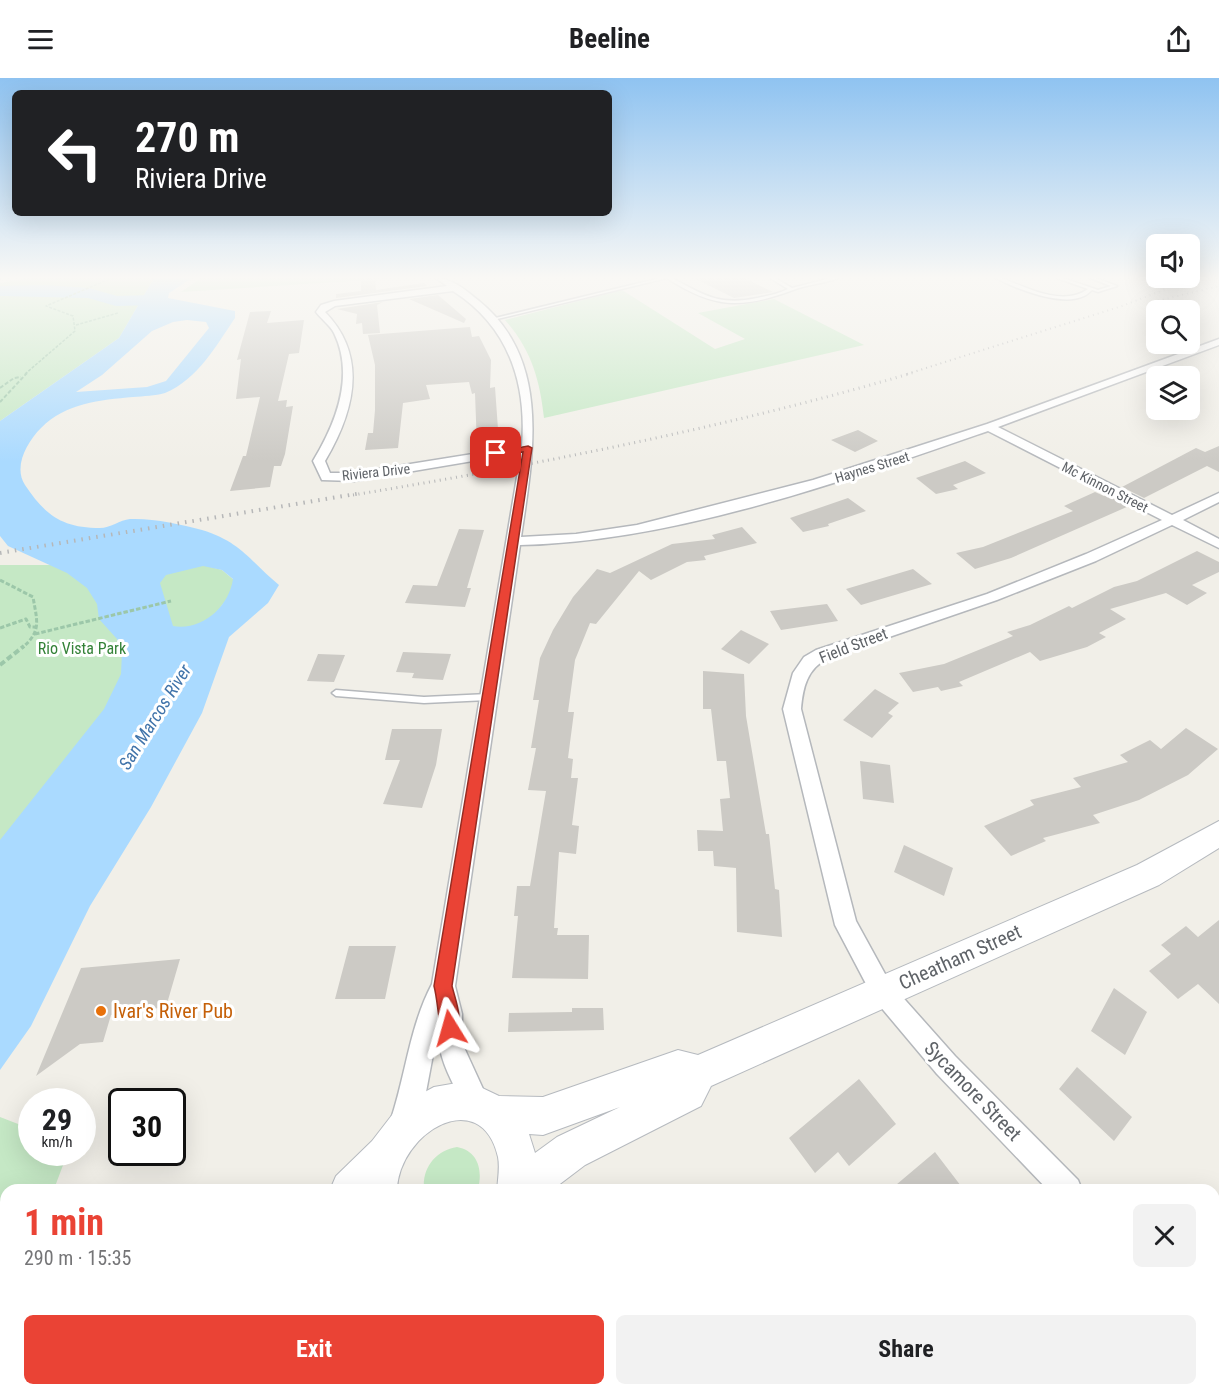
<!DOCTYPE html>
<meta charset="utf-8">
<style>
body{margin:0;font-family:"Roboto Condensed",sans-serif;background:#f2f2f2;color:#202124;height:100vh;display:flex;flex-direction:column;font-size:22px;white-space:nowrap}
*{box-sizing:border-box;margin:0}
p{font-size:20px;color:#757577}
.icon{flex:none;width:33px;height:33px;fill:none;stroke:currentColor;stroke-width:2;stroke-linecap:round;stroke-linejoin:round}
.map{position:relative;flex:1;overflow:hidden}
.sheet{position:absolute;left:0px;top:1106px;width:1220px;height:212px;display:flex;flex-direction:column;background:#fff;border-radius:18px 18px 0 0;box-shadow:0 6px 24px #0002}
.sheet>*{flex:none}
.hud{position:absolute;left:12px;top:12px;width:600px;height:126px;border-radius:9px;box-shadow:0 6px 24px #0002;background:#202124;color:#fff;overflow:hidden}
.controls{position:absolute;left:1146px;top:156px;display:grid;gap:12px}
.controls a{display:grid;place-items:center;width:54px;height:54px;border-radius:9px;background:#fff;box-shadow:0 6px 24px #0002;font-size:30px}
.speed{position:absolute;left:18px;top:1010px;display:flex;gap:12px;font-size:30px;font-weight:700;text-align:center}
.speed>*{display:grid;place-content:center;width:78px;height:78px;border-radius:50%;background:#fff;box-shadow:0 6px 24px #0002;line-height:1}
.speed small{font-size:15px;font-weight:400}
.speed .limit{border:3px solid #111;border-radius:9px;background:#fff;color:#111}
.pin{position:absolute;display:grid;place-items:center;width:51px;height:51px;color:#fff;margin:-26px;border-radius:12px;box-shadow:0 3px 9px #0006}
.me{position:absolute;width:66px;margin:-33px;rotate:352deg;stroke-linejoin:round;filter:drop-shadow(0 0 4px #0008)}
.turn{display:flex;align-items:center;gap:21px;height:126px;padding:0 24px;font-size:27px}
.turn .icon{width:78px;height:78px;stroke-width:2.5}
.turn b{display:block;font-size:42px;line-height:51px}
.round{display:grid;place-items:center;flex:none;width:63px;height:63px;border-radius:9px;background:#f2f2f2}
.summary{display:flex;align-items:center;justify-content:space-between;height:102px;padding:0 24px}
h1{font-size:36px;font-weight:700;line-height:45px;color:#ea4335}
.primary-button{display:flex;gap:12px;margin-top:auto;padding:12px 24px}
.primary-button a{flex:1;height:69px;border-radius:9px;background:#ea4335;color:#fff;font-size:24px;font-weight:700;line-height:69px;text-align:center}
.primary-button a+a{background:#f2f2f2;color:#202124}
header{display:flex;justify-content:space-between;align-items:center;height:78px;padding:0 24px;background:#fff;font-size:27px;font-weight:700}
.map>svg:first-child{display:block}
.green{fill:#c5e8c5}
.water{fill:#aadaff;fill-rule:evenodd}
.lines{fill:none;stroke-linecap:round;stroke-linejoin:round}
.river{fill:#aadaff;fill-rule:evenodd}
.building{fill:#cccac5}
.lane-casing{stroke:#b5b8bc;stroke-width:3}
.street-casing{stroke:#b5b8bc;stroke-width:3}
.secondary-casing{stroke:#b6babf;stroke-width:2}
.path-far3{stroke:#9cc7a9;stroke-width:1.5;stroke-dasharray:3 1.5;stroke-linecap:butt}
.path-far2{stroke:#9cc7a9;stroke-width:2;stroke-dasharray:4 2;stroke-linecap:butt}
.path-far1{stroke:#9cc7a9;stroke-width:3;stroke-dasharray:4.5 2;stroke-linecap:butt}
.path{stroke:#9cc7a9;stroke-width:4;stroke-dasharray:6 3;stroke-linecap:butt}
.lane{fill:#fff;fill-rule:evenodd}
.street{fill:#fff;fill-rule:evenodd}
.secondary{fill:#fff;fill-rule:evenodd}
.rail-far2{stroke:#b6b7b8;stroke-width:2;stroke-dasharray:1 4;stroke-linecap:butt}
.rail-far1{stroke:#b6b7b8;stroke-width:3;stroke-dasharray:1 4.5;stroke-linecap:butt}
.rail{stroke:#b6b7b8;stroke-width:4;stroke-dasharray:1.5 6;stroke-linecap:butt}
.route{fill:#ea4335;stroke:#982c22;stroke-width:1.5}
.food-dot{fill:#e8710a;stroke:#fff;stroke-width:2}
.labels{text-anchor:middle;stroke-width:6;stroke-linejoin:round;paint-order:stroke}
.far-street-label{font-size:14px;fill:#5f6368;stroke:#fff}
.street-label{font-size:16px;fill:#5f6368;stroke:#fff}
.park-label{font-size:16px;fill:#348238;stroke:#fff}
.water-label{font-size:18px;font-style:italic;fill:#4174aa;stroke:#fff}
.near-street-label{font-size:20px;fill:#5f6368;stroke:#fff}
.near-food-label{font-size:20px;fill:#c56008;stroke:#fff;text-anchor:start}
</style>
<header><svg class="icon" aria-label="menu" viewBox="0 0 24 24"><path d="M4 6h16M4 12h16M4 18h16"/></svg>Beeline<svg class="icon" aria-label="share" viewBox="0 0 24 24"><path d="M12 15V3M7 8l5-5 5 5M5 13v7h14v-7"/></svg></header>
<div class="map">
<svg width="1219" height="1316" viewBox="0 0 1219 1316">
<rect width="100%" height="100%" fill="#f1efe8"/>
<!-- green -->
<path class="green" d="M29 200H154L119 260 0 343V205Z
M201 200H400L181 214Z
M622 212 715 271 745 261 698 235 774 221 864 267 544 340C540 302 531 271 505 242Z
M0 487H203L222 492 234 502 231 516 219 531 0 801Z
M0 1039 31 1051 32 1074H68L54 1111 6 1112V1193L0 1195Z
M457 1069C478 1073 483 1092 478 1111H424C422 1090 436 1072 457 1069Z
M24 1311H457L459 1316H11Z"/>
<!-- water -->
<path class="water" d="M154 200H192L169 215 168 220 235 233V240C216 268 198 301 165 315 155 318 144 318 133 319 100 322 66 325 41 350 27 364 13 389 25 407 45 437 62 450 100 450 110 450 120 442 130 441 153 440 180 446 202 452 241 464 249 482 279 507L268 525 229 559 202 635 151 729 90 828 31 948 0 992V762L104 631 121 596 122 574 117 561 99 541 97 526 87 510 67 495 8 468 0 458V343L119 260ZM187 242 206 244 209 250 166 303 147 309 76 314 102 297 152 253 173 244ZM203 488 222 492 233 501C229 529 202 553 173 548L160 505 166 497Z"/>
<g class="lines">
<!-- river -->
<path class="river" d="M44 207 89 210 117 218 152 217 161 222 152 227 116 228 88 220 0 218V208Z"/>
</g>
<!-- building -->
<path class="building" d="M361 200H375L376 212 424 205 427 208 336 220V216L361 213Z
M694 200H744L773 214 734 220Z
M438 217 466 241 464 245 409 221Z
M383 224 377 227 380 255 363 256 362 245 356 246 357 236 337 231Z
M271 233 267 245 304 242 299 275 289 276 278 323 287 322 286 329 293 328 285 376 281 388H274L270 409 230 413 243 378H246L260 319 236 321 241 281 237 282 250 234Z
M470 249 472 259 479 258 491 282 490 310 495 309 498 351 491 352 496 366 477 369 475 315 472 316 469 304 426 307 430 321 403 325 398 370 365 372 368 355H373L375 332V287L368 257Z
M858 352 878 363 855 374 831 362Z
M1219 368V394L1207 388 1144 420 1122 409 1196 370 1205 374Z
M965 383 986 395 953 407 958 411 936 416 916 400Z
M1095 414 1104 418 1108 417 1129 428 1011 480 975 491 956 475 983 469 1073 433 1064 428Z
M848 420 866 433 828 446 829 448 803 454 790 440Z
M742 449 757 465 704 478 706 482 687 484 651 502 639 493 596 546 590 545 575 582 568 634H574L568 680 573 681 571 700H578L572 747 579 748 576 776 559 774 554 850H558L557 857H589L588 901 512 900 518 838H514L517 808H530L546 713 528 712 536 670H531L539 622H533L540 580 553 552 573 519 597 491 610 495 672 466 715 461 712 457Z
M459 451 484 452 467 510H471L465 529 405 525 413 507 437 508Z
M1197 473 1219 484V494L1192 507 1207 515 1187 527 1166 515 1110 531 1126 541 1099 555 1106 559 1087 569 1040 583 1030 574 959 604 963 608 941 613 938 609 913 614 899 595 944 586 1013 558 1007 554 1030 547 1069 528 1072 530 1114 509 1137 503Z
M913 491 932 506 861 527 846 511Z
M827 526 838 543 781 552 770 533Z
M741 552 769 566 749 586 721 571Z
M403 574 451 576 443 602 412 600 414 595 396 594Z
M318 576 345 577 334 604 307 603Z
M703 593 744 596 746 638 766 756H769L775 811 779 812 782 859 737 854 736 790 714 788 713 773H698L697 752 723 753 720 721 730 720 726 683H717L711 631H703Z
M875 611 899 625 888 635 893 638 872 660 843 642Z
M1186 650 1218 671 1188 697 1139 722 1093 737 1100 745 1043 760 1046 763 1011 778 984 748 1034 727 1030 722 1081 709 1073 700 1128 684 1120 677 1150 662 1161 671Z
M392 651H442L436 687 422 730 383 726 400 682H385Z
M860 683 890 687 894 725 863 721Z
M904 767 953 790 944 818 894 794Z
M1219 842V926L1198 906 1178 921 1149 893 1171 876 1161 867 1186 848 1198 859Z
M349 868H396L385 921H335Z
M180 881 166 929 111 937 103 964 80 966 36 998 81 890Z
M1114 910 1147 934 1125 977 1091 953Z
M572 930H603L604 952 508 954 509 935 572 934Z
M1077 989 1132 1039 1114 1063 1059 1011Z
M859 1001 896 1046 849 1088 838 1074 815 1095 789 1060Z
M935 1074 964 1112H890Z"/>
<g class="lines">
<defs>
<path id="lane" d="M660 200H667L493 242 491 241Z
M667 200H672C704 217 719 228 757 220 767 218 778 216 788 211L770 200H775L792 210 831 200H838C824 206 808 206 793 212 742 231 714 231 667 200Z
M996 200H1002C1027 210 1063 229 1088 211L1057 200H1063L1098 212 1111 208 1090 200H1096L1117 208 1098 214 1092 212C1089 214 1087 217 1084 218 1062 229 1016 211 996 200Z
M336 612 424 619 488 616 492 619 488 622 424 625 336 618 332 615Z"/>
<path id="street" d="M436 200C452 200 467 213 479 223 552 282 533 378 521 459L576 456 637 447 813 402 987 346 1219 261V267L998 349 1172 437 1219 415V424L1183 442 1219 461V470L1172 447 1096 483 997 522 828 580C807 591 803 609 801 631L856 843 890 905 955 978 1078 1102 1082 1112H1048L937 996 874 921 835 847 783 631 793 595 804 579 816 572 987 516 1086 476 1162 442 988 353C844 403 672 464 520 467L455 908 462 936V965L489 1024 485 1033 476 1037 467 1033C454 1007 437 981 438 950L426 1014 412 1053 403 1057 394 1053 390 1044C406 997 409 950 432 906L521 375 354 403 322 402 313 383C336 345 355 298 334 255 330 247 321 241 316 234L321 227 334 223 447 208ZM453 213C508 248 527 304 522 368L354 395H330L325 383C354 334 369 279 325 234L335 228Z
M1214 1246 1219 1248V1284L1214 1281Z
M492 1311H530L532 1316H494Z"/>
<path id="secondary" d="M1219 743V770L1159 807 711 1008 701 1028 585 1087 552 1112H497C498 1101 500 1089 498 1079 481 1006 399 1054 397 1112H330L336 1098 372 1063 399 1028 434 1009 457 1005 478 1008 499 1018 543 1019 678 972 698 977 1137 787ZM620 1029 557 1059 535 1075 529 1056 543 1057Z
M6 1240V1284L0 1286V1242Z"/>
</defs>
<!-- lane casing -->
<use href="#lane" class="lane-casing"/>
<!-- street casing -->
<use href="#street" class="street-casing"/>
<!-- secondary casing -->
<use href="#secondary" class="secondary-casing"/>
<!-- path-far3 -->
<path class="path-far3" d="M76 247 118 235
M25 296 75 253 73 238 46 228 112 200"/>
<!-- path-far2 -->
<path class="path-far2" d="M0 310 14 300 21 299
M0 324 27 295"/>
<!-- path-far1 -->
<path class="path-far1" d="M0 502 33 519C37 543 42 553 22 570
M0 550 26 541 30 549H38
M35 556 171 523"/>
<!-- path -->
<path class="path" d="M0 587 24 568"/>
<!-- lane -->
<use href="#lane" class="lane"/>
<!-- street -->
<use href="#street" class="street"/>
<!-- secondary -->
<use href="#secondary" class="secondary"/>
<!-- rail-far2 -->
<path class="rail-far2" d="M0 201 7 200
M1153 224 1219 208
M907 296 1122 228 1161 213 1185 200"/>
<!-- rail-far1 -->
<path class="rail-far1" d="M353 417C541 386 729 349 912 295"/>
<!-- rail -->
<path class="rail" d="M0 475 362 415"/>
</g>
<!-- sky -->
<linearGradient id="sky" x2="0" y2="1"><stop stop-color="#8fc3f1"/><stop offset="0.52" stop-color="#f9f8f5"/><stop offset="1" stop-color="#f9f8f5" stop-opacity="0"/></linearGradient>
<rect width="1219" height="384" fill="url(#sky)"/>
<!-- route -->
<path class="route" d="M528 368 532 370 452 908C456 924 463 941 457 957L450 960 443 957C438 944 438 923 434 908L523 374 496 378 491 375Z"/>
<!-- markers -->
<circle class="food-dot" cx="101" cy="933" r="6"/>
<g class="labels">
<!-- far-street labels -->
<g class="far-street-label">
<text transform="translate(872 389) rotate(-17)" y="5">Haynes Street</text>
<text transform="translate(376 394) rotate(-6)" y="5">Riviera Drive</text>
<text transform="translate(1105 409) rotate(27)" y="5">Mc Kinnon Street</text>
</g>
<!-- street labels -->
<g class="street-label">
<text transform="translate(853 567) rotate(-21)" y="6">Field Street</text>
</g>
<!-- park labels -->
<g class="park-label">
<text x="82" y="576">Rio Vista Park</text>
</g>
<!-- water labels -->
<g class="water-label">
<text transform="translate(155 639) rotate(-58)" y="6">San Marcos River</text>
</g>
<!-- near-street labels -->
<g class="near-street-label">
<text transform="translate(960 879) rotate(-24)" y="7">Cheatham Street</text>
<text transform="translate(973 1013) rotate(46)" y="7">Sycamore Street</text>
</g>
<!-- near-food labels -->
<g class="near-food-label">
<text x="113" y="940">Ivar's River Pub</text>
</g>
</g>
</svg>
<div class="controls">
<a><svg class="icon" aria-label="sound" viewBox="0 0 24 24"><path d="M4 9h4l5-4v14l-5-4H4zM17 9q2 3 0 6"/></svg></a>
<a><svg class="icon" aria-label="search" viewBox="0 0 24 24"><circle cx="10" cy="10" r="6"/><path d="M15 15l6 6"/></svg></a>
<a><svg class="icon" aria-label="layers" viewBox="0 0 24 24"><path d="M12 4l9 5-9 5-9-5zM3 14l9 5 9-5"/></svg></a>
</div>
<div class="speed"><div>29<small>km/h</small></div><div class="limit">30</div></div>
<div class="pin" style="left:496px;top:375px;background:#d93025"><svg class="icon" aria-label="arrive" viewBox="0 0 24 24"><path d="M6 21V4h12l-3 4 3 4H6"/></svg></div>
<svg class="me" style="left:450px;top:950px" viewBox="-20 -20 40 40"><path d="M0-17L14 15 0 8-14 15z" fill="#ea4335" stroke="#fff" stroke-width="4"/></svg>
<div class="hud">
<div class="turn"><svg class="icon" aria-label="left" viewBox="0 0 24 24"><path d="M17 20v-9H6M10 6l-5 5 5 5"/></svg><div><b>270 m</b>Riviera Drive</div></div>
</div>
<section class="sheet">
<div class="summary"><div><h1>1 min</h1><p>290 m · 15:35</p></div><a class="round"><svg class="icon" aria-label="close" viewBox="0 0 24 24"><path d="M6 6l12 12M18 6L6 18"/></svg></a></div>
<div class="primary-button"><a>Exit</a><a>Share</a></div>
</section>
</div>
